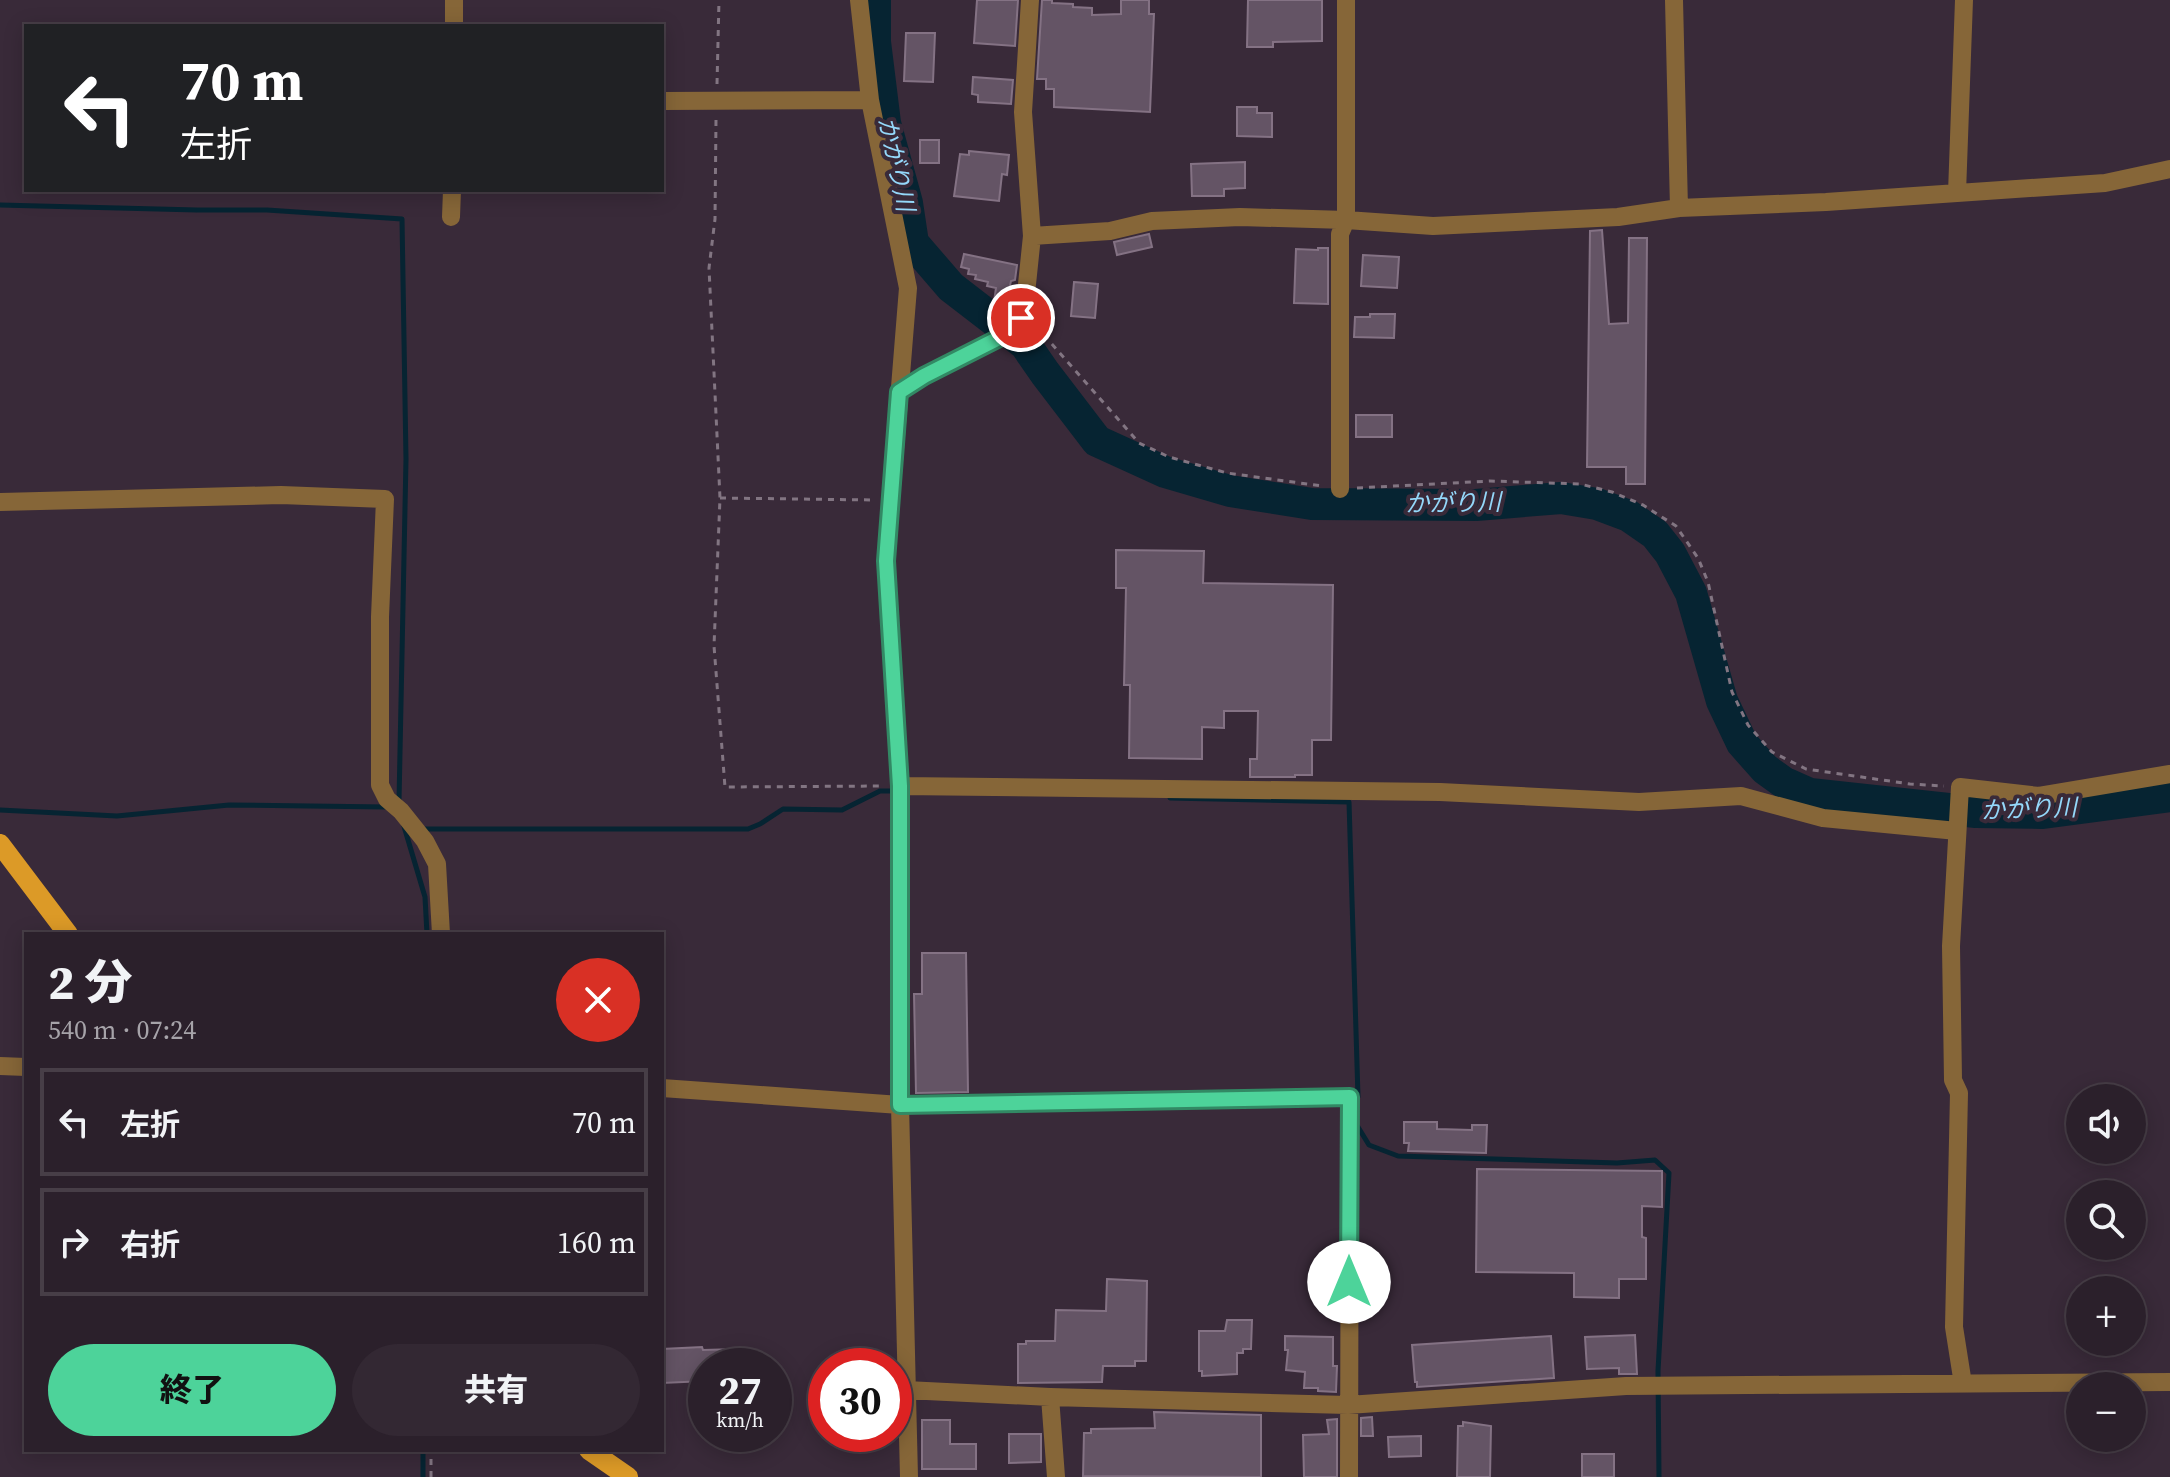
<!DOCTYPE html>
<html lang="ja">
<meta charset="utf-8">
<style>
body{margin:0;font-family:"Source Serif 4","Noto Sans JP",serif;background:#332833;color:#f1f3f6;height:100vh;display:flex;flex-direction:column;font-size:30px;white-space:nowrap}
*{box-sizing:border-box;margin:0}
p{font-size:26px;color:#a6a3a9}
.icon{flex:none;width:44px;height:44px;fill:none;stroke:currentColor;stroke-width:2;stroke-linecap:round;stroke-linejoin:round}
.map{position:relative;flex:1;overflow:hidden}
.sheet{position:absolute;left:24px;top:932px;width:640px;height:520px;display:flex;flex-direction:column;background:#2b202b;border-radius:0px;box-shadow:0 4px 20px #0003,0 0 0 2px #473e47}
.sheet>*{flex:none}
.top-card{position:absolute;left:24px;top:24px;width:640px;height:168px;border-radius:0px;box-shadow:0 4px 20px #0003,0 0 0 2px #473e47;background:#202124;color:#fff;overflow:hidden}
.controls{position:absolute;left:2066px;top:1084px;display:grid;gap:16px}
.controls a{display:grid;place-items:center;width:80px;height:80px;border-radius:50%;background:#2b202b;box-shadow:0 4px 20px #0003,0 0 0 2px #473e47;font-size:40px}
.speed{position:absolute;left:688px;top:1348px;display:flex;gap:16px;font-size:40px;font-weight:700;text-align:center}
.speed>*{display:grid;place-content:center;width:104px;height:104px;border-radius:50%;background:#2b202b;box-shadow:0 4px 20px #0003,0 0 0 2px #473e47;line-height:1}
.speed small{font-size:20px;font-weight:400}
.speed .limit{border:12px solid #d22;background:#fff;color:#111}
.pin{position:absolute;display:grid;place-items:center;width:68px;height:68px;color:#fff;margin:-34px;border:4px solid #fff;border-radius:50%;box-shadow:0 2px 8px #0007}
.me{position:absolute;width:88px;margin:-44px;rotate:0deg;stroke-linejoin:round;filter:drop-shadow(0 0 6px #0008)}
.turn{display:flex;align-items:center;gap:28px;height:168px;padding:0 24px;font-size:36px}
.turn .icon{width:104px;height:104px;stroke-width:2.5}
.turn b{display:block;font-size:56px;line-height:68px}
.round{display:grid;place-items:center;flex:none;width:84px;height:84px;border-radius:42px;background:#332833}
.headline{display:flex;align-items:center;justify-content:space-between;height:136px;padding:0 24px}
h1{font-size:48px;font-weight:800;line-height:60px}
.action{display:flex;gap:16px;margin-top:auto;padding:16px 24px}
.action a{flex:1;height:92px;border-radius:48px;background:#4dd39a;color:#111;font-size:32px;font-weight:800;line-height:92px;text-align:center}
.action a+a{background:#332833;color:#f1f3f6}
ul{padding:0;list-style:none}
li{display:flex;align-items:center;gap:24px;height:108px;margin:0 16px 12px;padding:0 8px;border:4px solid #473e47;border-radius:0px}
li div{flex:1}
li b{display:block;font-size:30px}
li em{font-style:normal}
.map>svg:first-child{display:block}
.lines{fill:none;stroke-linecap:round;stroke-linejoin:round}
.stream{stroke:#062432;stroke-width:5}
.river{stroke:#062432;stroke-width:32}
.building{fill:#645465;stroke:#847284;stroke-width:2}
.path{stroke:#827582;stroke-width:3;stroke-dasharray:6 6;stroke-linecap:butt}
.minor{stroke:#866638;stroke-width:18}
.major{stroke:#dc9a27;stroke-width:20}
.route-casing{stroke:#328964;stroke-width:20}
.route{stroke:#4dd39a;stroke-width:14}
.labels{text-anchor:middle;stroke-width:8;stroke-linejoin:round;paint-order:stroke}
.water-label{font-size:24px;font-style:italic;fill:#94d8fa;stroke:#392a39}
</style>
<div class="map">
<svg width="2170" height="1477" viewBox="0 0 2170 1477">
<rect width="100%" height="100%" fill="#392a39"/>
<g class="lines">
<!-- stream -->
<path class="stream" d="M0 205 197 210H267L402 219 406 459 399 801
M1170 798 1349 802 1358 1097
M0 810 117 816 229 805 386 807
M403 823 425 897 427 934
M421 829H748L760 824 783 809 842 810 880 791H896
M1358 1127 1369 1145 1398 1156 1617 1163 1655 1160 1669 1173 1658 1371 1659 1477
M423 1477V1450"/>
<!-- river -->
<path class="river" d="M875 0V42L885 123 907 203 913 243 951 287 1025 344 1045 373 1097 441 1165 472 1230 491 1312 504 1476 505 1561 498 1597 504 1629 516 1655 534 1670 553 1691 593 1722 701 1742 743 1765 769 1783 782 1810 794 1976 812 2043 813 2170 796"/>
</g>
<!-- building -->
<path class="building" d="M977 0H1018L1015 46 974 43Z
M1042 0H1052V3L1073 4V7L1092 8V15L1121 14V0H1149V14H1154L1150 112 1054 107V89H1046V79H1037Z
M1248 0H1322V41L1273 42V47H1247Z
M906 33H935L933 82 904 81Z
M973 77 1013 80 1011 104 978 102V95L972 94Z
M1237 107H1257V113H1272V137L1237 136Z
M920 140H939V163H920Z
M969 151 1009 155 1007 175 1002 174 999 201 954 196 960 154 969 155Z
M1245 162V188L1224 189V196H1192L1191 164Z
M1602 230 1609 324 1628 323 1629 238H1647L1645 484H1626V467H1587L1590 231Z
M1149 234 1152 247 1117 255 1114 242Z
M1318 248H1328V304L1294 303 1296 249 1318 250Z
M964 254 1017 265 1015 280 1011 281 1003 317 992 315 996 288 987 286 988 282 975 279 976 275 968 274 969 269 961 267Z
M1363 255 1399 257 1397 288 1361 286Z
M1074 282 1098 284 1095 318 1071 316Z
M1370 314H1395L1394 338 1354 337 1355 317H1370Z
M1356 415H1392V437H1356Z
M1116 550 1204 551 1203 583 1333 585 1331 740H1312V775H1295V777H1250V759H1257L1258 711H1224V728L1202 727V759L1129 758 1130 685H1124L1126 588H1116Z
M922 953H966L968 1092 916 1093 914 994H922Z
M1404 1122H1437V1129L1472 1130V1125H1487L1486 1153 1408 1151 1409 1143H1404Z
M1477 1169 1662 1171V1207L1642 1206V1237L1646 1238V1279H1619V1298L1574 1297V1273L1476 1272Z
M1107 1279 1147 1281 1146 1361H1135V1366H1103L1102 1382 1018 1383V1344H1026V1341H1055L1056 1310 1106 1311Z
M1227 1320H1252L1251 1349H1243V1353H1237V1374L1202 1376V1371H1199V1331H1225Z
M1635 1335 1637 1374H1619V1368L1587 1369 1585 1337Z
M1285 1336 1333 1337V1366H1337L1336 1392 1318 1391V1388H1304L1305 1372 1286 1370 1288 1350H1285Z
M1551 1336 1554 1378 1417 1387V1382H1415L1412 1345Z
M702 1347 703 1350 737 1349 738 1366H706V1381L662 1383V1349Z
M1154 1412 1261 1415V1477L1083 1476 1084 1433H1091V1429L1155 1428Z
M1372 1417 1373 1436H1361V1418Z
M1337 1419V1477H1304L1303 1435 1329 1434 1327 1420Z
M922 1420H950V1444H976V1469H922Z
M1463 1422 1491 1426 1490 1477H1457L1458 1426H1463Z
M1009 1434H1041V1462L1009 1463Z
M1421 1436V1456L1389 1457 1388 1437Z
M1582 1454H1614V1477H1582Z"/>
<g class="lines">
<!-- path -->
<path class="path" d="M717 84 719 0
M716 120 715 219 709 268 720 498 714 646 725 787 882 786
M1036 326 1139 443 1169 457 1227 473 1322 486
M1357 488 1490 481 1580 484 1612 492 1643 505 1676 526 1698 558 1708 582 1732 692 1748 725 1772 752 1806 769 1910 784 1944 786
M720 498 875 500
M431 1477V1450"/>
<!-- minor -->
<path class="minor" d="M859 0 870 100 908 288 886 561 900 786V1105L909 1477
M1674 0 1679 208
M454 26V0
M662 101 870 100
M1957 193 1964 0
M451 217 452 190
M1032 236 1110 231 1152 221 1240 217 1346 220 1433 226 1618 217 1679 208 1826 202 2105 183 2170 169
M899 392 924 376 999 338 1024 313 1032 236 1023 112 1030 0
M1340 489V234L1346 220V0
M0 502 281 495 385 499 380 617V785L387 799 401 811 425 841 437 864 441 934
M900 786 1440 792 1639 802 1741 796 1823 818 1957 831
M0 1066 26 1067
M662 1088 900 1105 1350 1097 1349 1477
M1963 1384 1954 1327 1959 1093 1953 1080 1951 946 1960 787 2039 796 2170 774
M906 1390 1050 1397 1348 1405 1626 1386 2170 1382
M1050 1397 1056 1477"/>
<!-- major -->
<path class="major" d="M0 844 68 934
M589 1450 628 1477"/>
</g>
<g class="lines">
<defs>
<path id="route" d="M1021 318 999 338 924 376 899 392 886 561 900 786V1105L1350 1097 1349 1282"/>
</defs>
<!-- route casing -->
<use href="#route" class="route-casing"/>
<!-- route -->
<use href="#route" class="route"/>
</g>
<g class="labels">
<!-- water labels -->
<g class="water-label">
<text transform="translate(896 164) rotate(78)" y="8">かがり川</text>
<text transform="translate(1453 503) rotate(-1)" y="8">かがり川</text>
<text transform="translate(2029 809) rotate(-2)" y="8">かがり川</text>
</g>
</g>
</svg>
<div class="controls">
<a><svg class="icon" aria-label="sound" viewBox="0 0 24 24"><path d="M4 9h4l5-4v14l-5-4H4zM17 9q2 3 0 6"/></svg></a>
<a><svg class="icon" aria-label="search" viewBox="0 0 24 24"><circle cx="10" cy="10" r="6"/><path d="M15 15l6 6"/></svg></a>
<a>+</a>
<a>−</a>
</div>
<div class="speed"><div>27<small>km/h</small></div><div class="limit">30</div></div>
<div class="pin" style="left:1021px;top:318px;background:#d93025"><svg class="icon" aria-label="arrive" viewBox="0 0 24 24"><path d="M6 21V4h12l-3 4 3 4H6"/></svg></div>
<svg class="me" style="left:1349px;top:1282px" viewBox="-20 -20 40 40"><circle r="19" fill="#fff"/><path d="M0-13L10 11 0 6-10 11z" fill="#4dd39a"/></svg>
<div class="top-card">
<div class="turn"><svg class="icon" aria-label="left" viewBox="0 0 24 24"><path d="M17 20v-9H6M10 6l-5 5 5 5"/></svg><div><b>70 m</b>左折</div></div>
</div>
<section class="sheet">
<div class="headline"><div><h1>2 分</h1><p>540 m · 07:24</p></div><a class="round" style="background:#d93025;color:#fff"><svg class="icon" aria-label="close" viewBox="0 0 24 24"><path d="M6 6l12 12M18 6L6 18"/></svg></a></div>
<ul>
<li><svg class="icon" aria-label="left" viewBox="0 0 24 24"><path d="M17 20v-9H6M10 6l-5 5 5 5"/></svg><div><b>左折</b></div><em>70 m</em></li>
<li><svg class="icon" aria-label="right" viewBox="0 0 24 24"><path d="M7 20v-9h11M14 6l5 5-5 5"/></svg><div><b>右折</b></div><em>160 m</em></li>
</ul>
<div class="action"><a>終了</a><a>共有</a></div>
</section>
</div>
